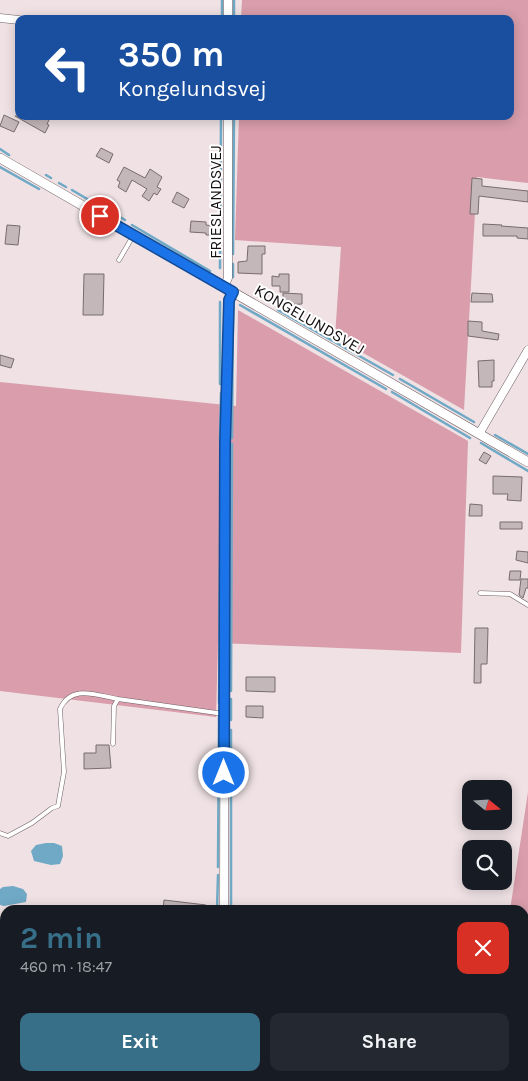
<!DOCTYPE html>
<meta charset="utf-8">
<style>
body{margin:0;font-family:Karla,sans-serif;background:#242831;color:#f1f3f6;height:100vh;display:flex;flex-direction:column;font-size:19px;white-space:nowrap}
*{box-sizing:border-box;margin:0}
p{font-size:16px;color:#9ea1a6}
.icon{flex:none;width:28px;height:28px;fill:none;stroke:currentColor;stroke-width:2;stroke-linecap:round;stroke-linejoin:round}
.map{position:relative;flex:1;overflow:hidden}
.details{position:absolute;left:0px;top:905px;width:529px;height:176px;display:flex;flex-direction:column;background:#171b24;border-radius:15px 15px 0 0;box-shadow:0 2px 12px #0003}
.details>*{flex:none}
.top-card{position:absolute;left:15px;top:15px;width:499px;height:105px;border-radius:10px;box-shadow:0 2px 12px #0003;background:#1a4fa0;color:#fff;overflow:hidden}
.needle{width:32px;rotate:108deg}
.tools{position:absolute;left:462px;top:780px;display:grid;gap:10px}
.tools a{display:grid;place-items:center;width:50px;height:50px;border-radius:10px;background:#171b24;box-shadow:0 2px 12px #0003;font-size:25px}
.pin{position:absolute;display:grid;place-items:center;width:42px;height:42px;color:#fff;margin:-21px;border:2px solid #fff;border-radius:50%;box-shadow:0 1px 5px #0007}
.me{position:absolute;width:55px;margin:-28px;rotate:0deg;stroke-linejoin:round;filter:drop-shadow(0 0 4px #0008)}
.turn{display:flex;align-items:center;gap:18px;height:105px;padding:0 20px;font-size:22px}
.turn .icon{width:65px;height:65px;stroke-width:2.5}
.turn b{display:block;font-size:35px;line-height:42px}
.round{display:grid;place-items:center;flex:none;width:52px;height:52px;border-radius:10px;background:#242831}
.summary{display:flex;align-items:center;justify-content:space-between;height:85px;padding:0 20px}
h1{font-size:30px;font-weight:700;line-height:38px;color:#376f89}
.button{display:flex;gap:10px;margin-top:auto;padding:10px 20px}
.button a{flex:1;height:58px;border-radius:10px;background:#376f89;color:#fff;font-size:20px;font-weight:700;line-height:58px;text-align:center}
.button a+a{background:#242831;color:#f1f3f6}
.map>svg:first-child{display:block}
.forest{fill:#d99dab}
.water{fill:#6fa9c6}
.lines{fill:none;stroke-linecap:round;stroke-linejoin:round}
.stream{stroke:#6fa9c6;stroke-width:2.5}
.building{fill:#c4b7b9;stroke:#786c6f}
.service-casing{stroke:#6e6265;stroke-width:5}
.minor-casing{stroke:#6e6265;stroke-width:9}
.tertiary-casing{stroke:#6e6265;stroke-width:10}
.service{stroke:#fff;stroke-width:4}
.minor{stroke:#fff;stroke-width:8}
.tertiary{stroke:#fff;stroke-width:9}
.route-casing{stroke:#114b97;stroke-width:12}
.route{stroke:#1a73e8;stroke-width:9}
.labels{text-anchor:middle;stroke-width:4;stroke-linejoin:round;paint-order:stroke}
.street-label{font-size:16px;fill:#140f10;stroke:#fff}
</style>
<div class="map">
<svg width="528" height="1081" viewBox="0 0 528 1081">
<rect width="100%" height="100%" fill="#efe1e4"/>
<!-- forest -->
<path class="forest" d="M242 0H528V183L477 177 464 410 335 337 341 247 235 240 239 116H510V19H241Z
M238 310 468 441 461 653 218 643 216 717 0 691V382L236 406Z
M528 792V1078L511 1076H524V910H510Z"/>
<!-- water -->
<path class="water" d="M46 843H54L62 846 63 856 60 864 51 865 34 861 31 851 36 845Z
M13 886 23 889 27 894 26 902 4 906 0 905V889L3 887Z"/>
<g class="lines">
<!-- stream -->
<path class="stream" d="M222 19V0
M234 19V0
M0 149 9 155
M0 167 39 189
M46 175 51 178
M59 183 66 187
M72 190 111 213
M120 217 125 220
M132 225 210 271
M233 254 234 116
M233 264V277
M220 268 221 120
M220 302V384
M240 305 386 389
M278 310 393 375
M400 379 474 422
M392 392 470 438
M495 435 528 454
M232 438 233 306
M220 441 221 393
M481 443 528 471
M220 555 221 448
M231 691 232 444
M219 703 220 565
M231 720V699
M218 867 219 715
M217 910 218 875
M231 910V730
M216 1081V1076
M230 1081V1076"/>
</g>
<!-- building -->
<path class="building" d="M4 115 19 122 14 132 0 126Z
M15 116H51L47 124 49 125 45 133Z
M101 148 113 154 109 163 96 156Z
M124 167 145 178 150 169 162 177 157 187 161 189 157 195 154 193 149 201 142 196 147 189 132 180 126 192 118 187 120 182 117 180Z
M472 178 482 179V186L528 191V202L479 196 478 214H470Z
M177 192 189 199 184 208 172 202Z
M191 221 206 222V225L215 226 214 235H206V233L190 232Z
M483 224 502 225 501 226 528 228V239L517 238V236H483Z
M7 225 20 226 18 245 5 244Z
M248 246H265V254H262V274L238 273V262L247 261Z
M84 274H104L103 315H83Z
M279 274H289V292H280V286H272V276L279 277Z
M283 293 302 294V304L283 305Z
M472 293 492 294 493 302H471Z
M468 321 482 322V331L499 334 498 340 468 336Z
M0 355 14 359 11 368 0 365Z
M494 360V381H492V387H479L478 361Z
M484 452 491 456 486 464 479 460Z
M493 476 522 477 521 501 507 500 508 494H493Z
M470 504 482 505V516H469Z
M500 522H522V529H500Z
M517 551 528 552V563L516 560Z
M510 571H521L520 580H509Z
M521 579H528V588H526L523 598 519 595Z
M475 628H488L487 664H481V683H474Z
M246 677H275V692L246 691Z
M246 706H263V718L246 717Z
M96 745H109L111 768 84 769V753H96Z
M164 900 206 905V910H163Z"/>
<g class="lines">
<defs>
<path id="service" d="M119 260 133 236
M480 593 510 594 528 605
M118 699 224 714
M0 833 8 836 32 823 52 808 58 806 64 772 60 709C71 684 95 695 118 699L114 706 113 744"/>
<path id="minor" d="M0 18 19 20
M228 19V0
M224 287 228 278V116
M479 434 528 350
M224 910 225 445 229 300 233 292
M224 1076V1081"/>
<path id="tertiary" d="M0 158 528 462"/>
</defs>
<!-- service casing -->
<use href="#service" class="service-casing"/>
<!-- minor casing -->
<use href="#minor" class="minor-casing"/>
<!-- tertiary casing -->
<use href="#tertiary" class="tertiary-casing"/>
<!-- service -->
<use href="#service" class="service"/>
<!-- minor -->
<use href="#minor" class="minor"/>
<!-- tertiary -->
<use href="#tertiary" class="tertiary"/>
</g>
<g class="lines">
<defs>
<path id="route" d="M100 216 233 292 229 300 225 445 224 773"/>
</defs>
<!-- route casing -->
<use href="#route" class="route-casing"/>
<!-- route -->
<use href="#route" class="route"/>
</g>
<g class="labels">
<!-- street labels -->
<g class="street-label">
<text transform="translate(215 202) rotate(-90)" y="6">FRIESLANDSVEJ</text>
<text transform="translate(310 319) rotate(30)" y="6">KONGELUNDSVEJ</text>
</g>
</g>
</svg>
<div class="tools">
<a><svg class="needle" viewBox="-14 -14 28 28"><path d="M0-13l5 13h-10z" fill="#e53935"/><path d="M0 13l5-13h-10z" fill="#9ea1a6"/></svg></a>
<a><svg class="icon" aria-label="search" viewBox="0 0 24 24"><circle cx="10" cy="10" r="6"/><path d="M15 15l6 6"/></svg></a>
</div>
<div class="pin" style="left:100px;top:216px;background:#d93025"><svg class="icon" aria-label="arrive" viewBox="0 0 24 24"><path d="M6 21V4h12l-3 4 3 4H6"/></svg></div>
<svg class="me" style="left:224px;top:773px" viewBox="-20 -20 40 40"><circle r="17" fill="#1a73e8" stroke="#fff" stroke-width="3"/><path d="M0-11L8 9 0 5-8 9z" fill="#fff"/></svg>
<div class="top-card">
<div class="turn"><svg class="icon" aria-label="left" viewBox="0 0 24 24"><path d="M17 20v-9H6M10 6l-5 5 5 5"/></svg><div><b>350 m</b>Kongelundsvej</div></div>
</div>
<section class="details">
<div class="summary"><div><h1>2 min</h1><p>460 m · 18:47</p></div><a class="round" style="background:#d93025;color:#fff"><svg class="icon" aria-label="close" viewBox="0 0 24 24"><path d="M6 6l12 12M18 6L6 18"/></svg></a></div>
<div class="button"><a>Exit</a><a>Share</a></div>
</section>
</div>
